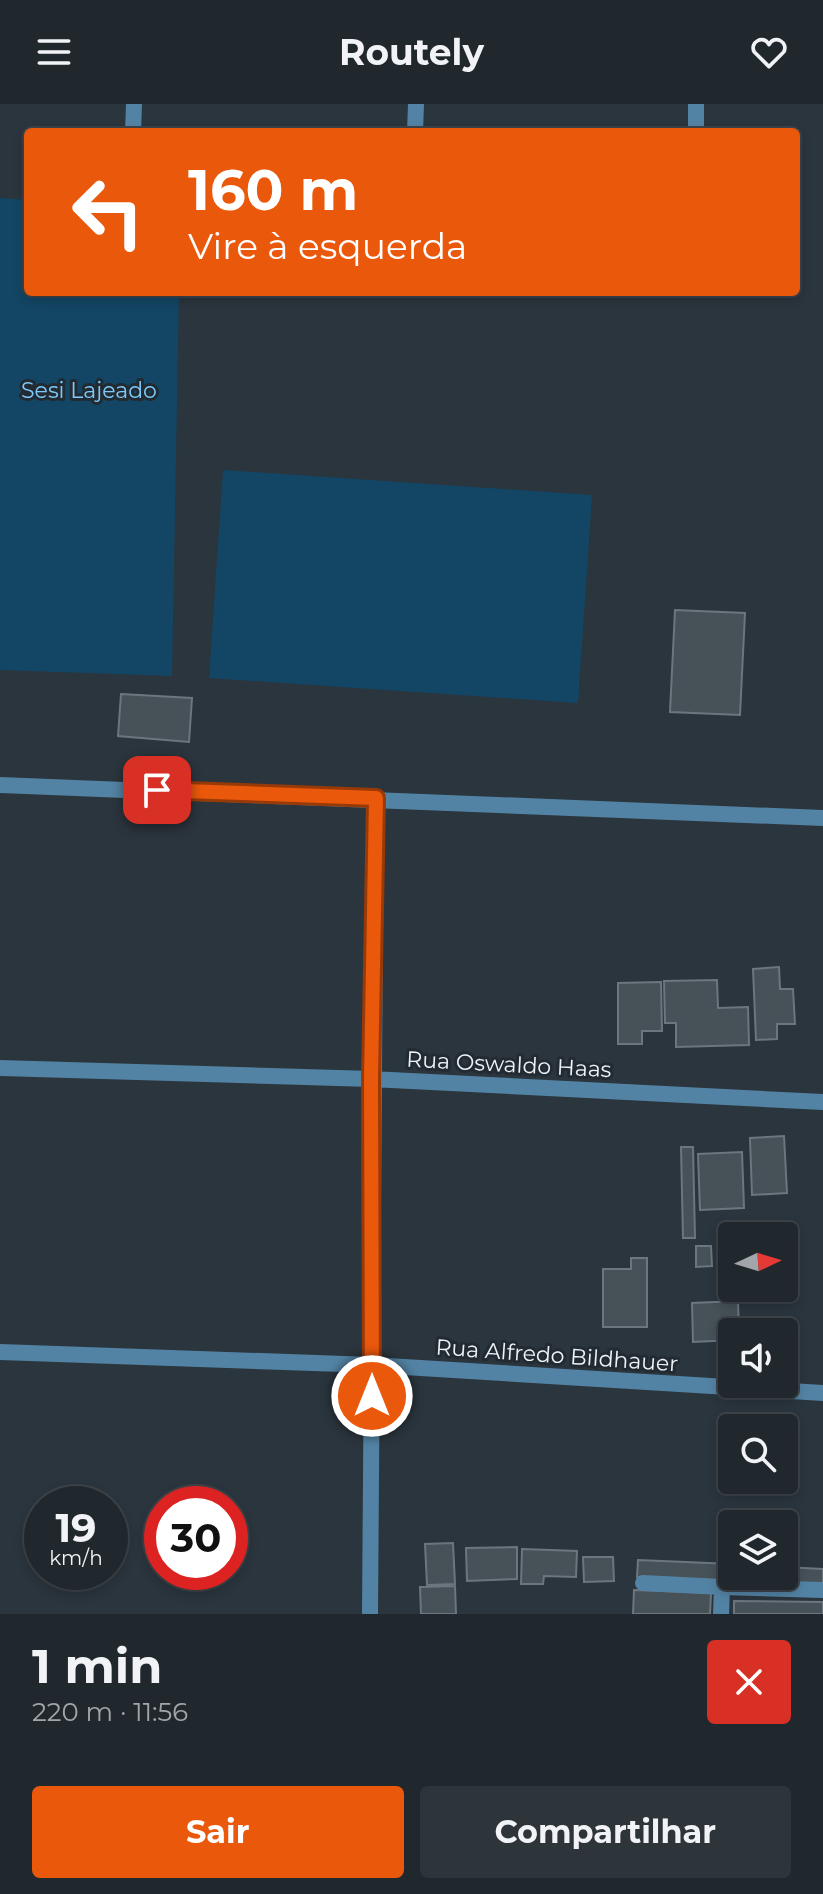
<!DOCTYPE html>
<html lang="pt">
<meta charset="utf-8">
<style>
body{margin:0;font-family:Montserrat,sans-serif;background:#2d343a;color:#f1f3f6;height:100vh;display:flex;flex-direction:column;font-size:30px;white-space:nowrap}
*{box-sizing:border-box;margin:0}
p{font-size:26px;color:#a2a6aa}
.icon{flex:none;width:44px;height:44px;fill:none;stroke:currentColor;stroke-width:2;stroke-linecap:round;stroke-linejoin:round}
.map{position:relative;height:1510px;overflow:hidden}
.sheet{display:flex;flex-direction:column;background:#20282e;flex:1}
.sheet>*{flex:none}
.hud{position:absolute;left:24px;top:24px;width:776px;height:168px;border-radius:8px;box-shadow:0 4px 12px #0003,0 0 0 2px #3d444a;background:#ea580c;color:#fff;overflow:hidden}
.needle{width:52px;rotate:86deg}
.tools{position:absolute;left:718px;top:1118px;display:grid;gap:16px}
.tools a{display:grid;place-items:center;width:80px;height:80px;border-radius:8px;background:#20282e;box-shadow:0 4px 12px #0003,0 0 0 2px #3d444a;font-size:40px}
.speed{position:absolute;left:24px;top:1382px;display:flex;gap:16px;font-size:40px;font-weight:700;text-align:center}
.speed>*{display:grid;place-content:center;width:104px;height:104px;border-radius:50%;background:#20282e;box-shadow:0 4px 12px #0003,0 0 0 2px #3d444a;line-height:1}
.speed small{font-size:20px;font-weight:400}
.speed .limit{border:12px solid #d22;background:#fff;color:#111}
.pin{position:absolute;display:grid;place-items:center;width:68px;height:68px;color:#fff;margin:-34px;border-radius:16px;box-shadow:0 4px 12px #0006}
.me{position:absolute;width:88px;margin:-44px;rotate:0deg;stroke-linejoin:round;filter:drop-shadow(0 0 6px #0008)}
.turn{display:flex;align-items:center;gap:28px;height:168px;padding:0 32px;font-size:36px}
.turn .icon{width:104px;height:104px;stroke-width:2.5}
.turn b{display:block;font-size:56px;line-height:68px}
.round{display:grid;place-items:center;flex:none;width:84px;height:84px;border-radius:8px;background:#2d343a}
.summary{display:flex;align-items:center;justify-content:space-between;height:136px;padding:0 32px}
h1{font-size:48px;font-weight:700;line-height:60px}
.cta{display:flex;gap:16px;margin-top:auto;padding:16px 32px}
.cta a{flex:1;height:92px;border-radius:8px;background:#ea580c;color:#fff;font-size:32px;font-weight:700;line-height:92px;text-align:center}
.cta a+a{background:#2d343a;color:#f1f3f6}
header{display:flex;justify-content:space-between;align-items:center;height:104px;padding:0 32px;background:#20282e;font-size:36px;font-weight:700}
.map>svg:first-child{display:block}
.green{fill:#134664}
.building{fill:#465158;stroke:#6b767f;stroke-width:2}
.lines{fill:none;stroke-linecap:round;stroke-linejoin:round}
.minor{stroke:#5383a4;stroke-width:16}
.route-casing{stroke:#983908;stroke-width:20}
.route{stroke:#ea580c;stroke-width:14}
.labels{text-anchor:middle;stroke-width:6;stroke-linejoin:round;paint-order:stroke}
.park-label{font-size:22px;fill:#7ecafc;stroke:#222b32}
.street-label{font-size:22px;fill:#edf3f8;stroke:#222b32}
</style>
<header><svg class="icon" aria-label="menu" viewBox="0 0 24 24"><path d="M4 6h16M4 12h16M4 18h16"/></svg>Routely<svg class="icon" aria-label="heart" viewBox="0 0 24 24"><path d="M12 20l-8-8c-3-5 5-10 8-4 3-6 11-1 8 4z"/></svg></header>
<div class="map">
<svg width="823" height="1510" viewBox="0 0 823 1510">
<rect width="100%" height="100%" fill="#2b353d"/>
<!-- green -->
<path class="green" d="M0 94 28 96V188H179L172 572 0 566Z
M223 366 592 391 578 599 209 574Z"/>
<!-- building -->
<path class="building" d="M675 506 745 509 740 611 670 608Z
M121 590 192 594 189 638 118 632Z
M779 863 780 885H793L795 920H777V935L756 936 753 865Z
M717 876 718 904 748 903 749 941 676 943V919H665L664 877Z
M661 878 662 927H642V940H618V879Z
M784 1032 787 1089 752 1091 750 1034Z
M681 1043H693L695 1134H683Z
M742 1048 744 1104 700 1106 698 1050Z
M696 1142H711L712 1162 696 1163Z
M631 1154H647V1223H603V1165H631Z
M738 1197 739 1228H732V1236L693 1238 692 1199Z
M453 1439 455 1480 427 1481 425 1440Z
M517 1443V1475L467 1477 466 1444Z
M522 1445 577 1447 576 1473 544 1472 543 1480H521Z
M583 1453H613L614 1477 584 1478Z
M638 1456 732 1460V1472H784V1463L823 1465V1481L637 1473Z
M455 1482 456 1510H421L420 1483Z
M634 1486 711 1489 710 1510H633Z
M734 1497 823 1498V1510H734Z"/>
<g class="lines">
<!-- minor -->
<path class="minor" d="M696 0V28
M133 28 134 0
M415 28 416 0
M0 681 823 714
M0 964 371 975 823 998
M0 1248 372 1261 823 1289
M643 1479 722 1483 721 1510
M722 1483 823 1486
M370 1510 376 694"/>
</g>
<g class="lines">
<defs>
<path id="route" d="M157 686 376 694 371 975 372 1292"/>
</defs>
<!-- route casing -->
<use href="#route" class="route-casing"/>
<!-- route -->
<use href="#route" class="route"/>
</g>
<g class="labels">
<!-- park labels -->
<g class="park-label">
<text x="89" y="294">Sesi Lajeado</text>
</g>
<!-- street labels -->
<g class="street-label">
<text transform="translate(509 960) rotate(3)" y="8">Rua Oswaldo Haas</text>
<text transform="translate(557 1251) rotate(4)" y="8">Rua Alfredo Bildhauer</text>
</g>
</g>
</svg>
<div class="tools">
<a><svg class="needle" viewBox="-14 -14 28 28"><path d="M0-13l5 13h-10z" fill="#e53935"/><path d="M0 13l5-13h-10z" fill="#a2a6aa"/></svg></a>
<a><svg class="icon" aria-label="sound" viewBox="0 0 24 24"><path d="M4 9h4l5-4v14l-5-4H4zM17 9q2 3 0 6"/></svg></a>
<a><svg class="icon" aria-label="search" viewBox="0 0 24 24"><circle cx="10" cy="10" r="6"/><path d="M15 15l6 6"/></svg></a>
<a><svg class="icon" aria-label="layers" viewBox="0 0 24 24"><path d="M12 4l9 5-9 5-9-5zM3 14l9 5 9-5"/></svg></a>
</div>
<div class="speed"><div>19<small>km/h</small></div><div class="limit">30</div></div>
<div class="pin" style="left:157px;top:686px;background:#d93025"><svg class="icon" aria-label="arrive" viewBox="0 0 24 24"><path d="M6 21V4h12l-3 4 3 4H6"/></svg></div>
<svg class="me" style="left:372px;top:1292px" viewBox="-20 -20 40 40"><circle r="17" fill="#ea580c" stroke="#fff" stroke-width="3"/><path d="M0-11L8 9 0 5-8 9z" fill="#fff"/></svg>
<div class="hud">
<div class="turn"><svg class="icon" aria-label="left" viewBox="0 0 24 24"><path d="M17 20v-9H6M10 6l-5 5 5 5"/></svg><div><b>160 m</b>Vire à esquerda</div></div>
</div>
</div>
<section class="sheet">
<div class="summary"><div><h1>1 min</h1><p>220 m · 11:56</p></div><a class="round" style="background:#d93025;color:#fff"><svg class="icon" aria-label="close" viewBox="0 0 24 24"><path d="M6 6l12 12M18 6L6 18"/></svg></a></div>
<div class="cta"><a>Sair</a><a>Compartilhar</a></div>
</section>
